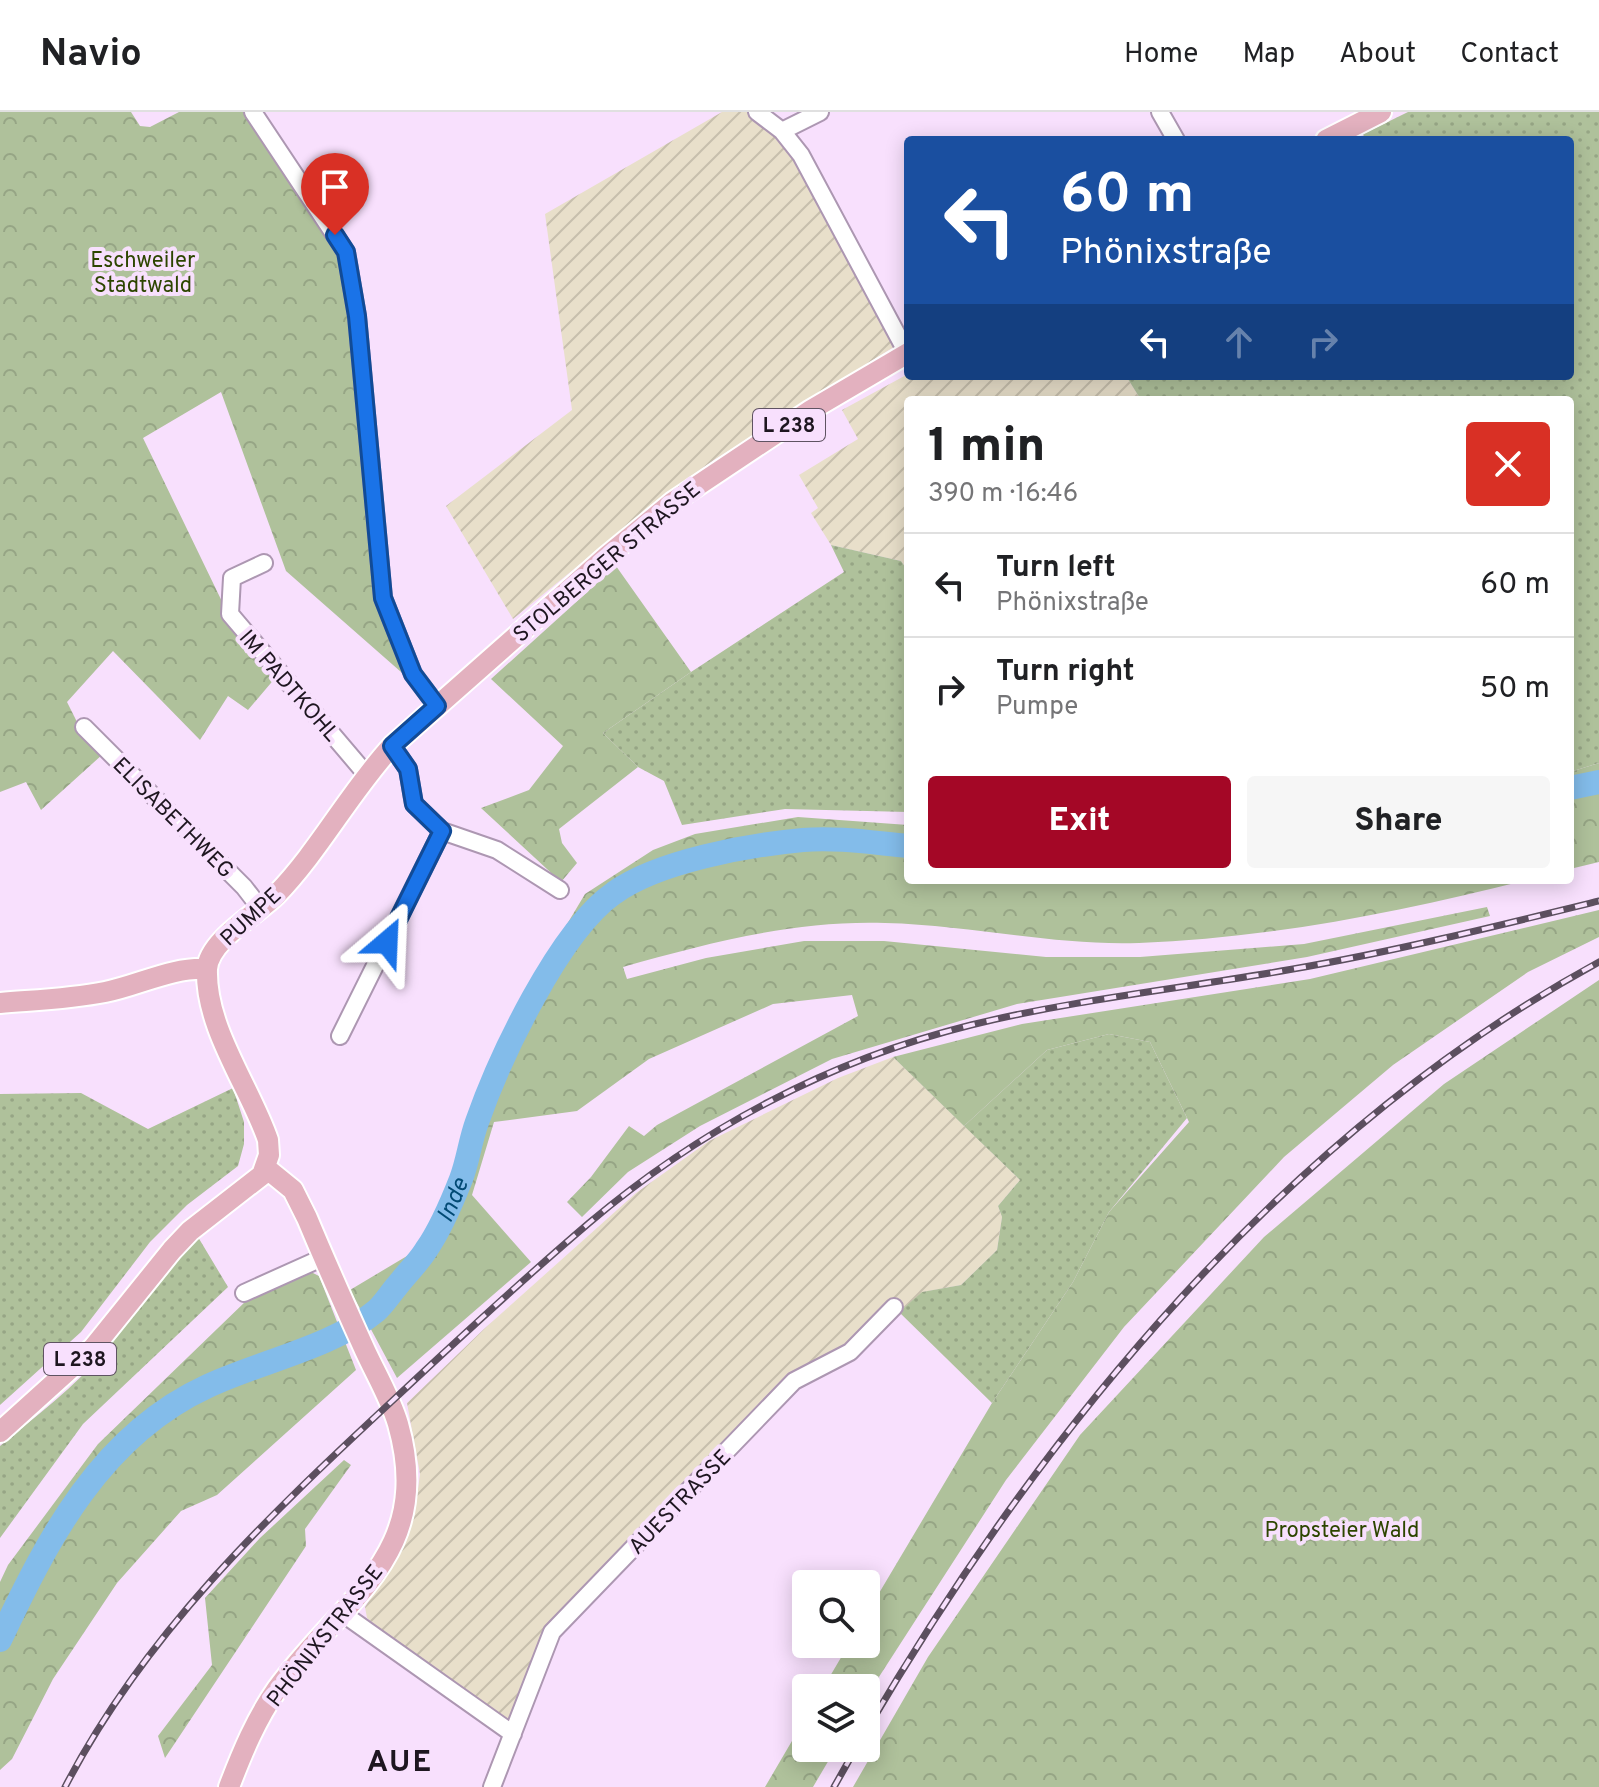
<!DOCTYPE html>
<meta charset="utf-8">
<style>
body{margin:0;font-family:Overpass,sans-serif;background:#f6f6f6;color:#202124;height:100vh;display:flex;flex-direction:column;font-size:30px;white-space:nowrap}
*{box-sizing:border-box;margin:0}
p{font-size:26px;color:#757577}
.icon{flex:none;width:44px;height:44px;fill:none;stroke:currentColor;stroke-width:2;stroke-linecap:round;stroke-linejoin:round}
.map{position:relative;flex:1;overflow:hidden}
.side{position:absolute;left:904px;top:284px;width:670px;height:488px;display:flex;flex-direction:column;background:#fff;border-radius:8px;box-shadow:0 4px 20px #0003}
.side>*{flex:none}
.guide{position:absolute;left:904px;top:24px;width:670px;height:244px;border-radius:8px;box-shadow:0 4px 20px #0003;background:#1a4fa0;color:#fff;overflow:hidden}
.fabs{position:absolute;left:792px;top:1458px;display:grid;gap:16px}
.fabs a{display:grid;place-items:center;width:88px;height:88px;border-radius:8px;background:#fff;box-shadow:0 4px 20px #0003;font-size:40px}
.pin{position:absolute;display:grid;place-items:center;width:68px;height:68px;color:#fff;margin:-82px -34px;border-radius:50% 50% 50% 0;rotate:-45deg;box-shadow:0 0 8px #0007}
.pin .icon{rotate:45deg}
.me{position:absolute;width:88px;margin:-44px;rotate:26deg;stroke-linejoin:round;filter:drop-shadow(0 0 6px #0008)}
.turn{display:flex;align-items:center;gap:28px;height:168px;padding:0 24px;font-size:36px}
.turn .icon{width:104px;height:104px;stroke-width:2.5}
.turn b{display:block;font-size:56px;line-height:68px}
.lanes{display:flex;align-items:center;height:76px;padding:0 24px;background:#0003;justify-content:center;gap:40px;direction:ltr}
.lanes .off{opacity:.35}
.round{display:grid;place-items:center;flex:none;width:84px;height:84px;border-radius:8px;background:#f6f6f6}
.summary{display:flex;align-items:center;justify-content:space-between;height:136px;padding:0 24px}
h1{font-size:48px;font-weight:800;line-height:60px}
.primary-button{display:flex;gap:16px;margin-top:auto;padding:16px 24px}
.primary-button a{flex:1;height:92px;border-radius:8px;background:#a40726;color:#fff;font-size:32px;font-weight:800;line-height:92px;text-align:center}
.primary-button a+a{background:#f6f6f6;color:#202124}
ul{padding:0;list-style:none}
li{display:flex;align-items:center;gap:24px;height:104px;padding:0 24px;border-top:2px solid #e0e0e0}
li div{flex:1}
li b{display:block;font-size:30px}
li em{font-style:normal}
header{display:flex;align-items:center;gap:48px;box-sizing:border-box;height:112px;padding:0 40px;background:#fff;border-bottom:2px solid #e0e0e0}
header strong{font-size:38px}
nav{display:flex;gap:44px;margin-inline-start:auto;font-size:28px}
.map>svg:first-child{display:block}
.industrial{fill:url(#industrial-furrows)}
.grass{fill:url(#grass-dots)}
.forest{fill:url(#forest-crowns)}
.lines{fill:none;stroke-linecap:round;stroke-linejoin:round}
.river{stroke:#83bcea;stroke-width:24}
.minor-casing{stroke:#ad97b2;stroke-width:20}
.major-casing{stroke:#fff;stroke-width:24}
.minor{stroke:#fff;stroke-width:16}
.major{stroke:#e3b1bf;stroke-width:20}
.rail-casing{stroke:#5c4f5f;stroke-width:7}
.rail{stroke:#f8e0fd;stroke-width:4;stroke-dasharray:12;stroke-linecap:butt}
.route-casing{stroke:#114b97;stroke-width:20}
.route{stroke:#1a73e8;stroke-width:14}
.labels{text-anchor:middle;stroke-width:8;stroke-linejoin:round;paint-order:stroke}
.shield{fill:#f8e0fd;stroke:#5f5362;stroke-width:2}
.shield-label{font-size:20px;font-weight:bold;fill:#1e1620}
.park-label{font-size:22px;fill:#2d4500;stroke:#f8e0fd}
.street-label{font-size:22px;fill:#1e1620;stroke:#f8e0fd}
.water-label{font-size:24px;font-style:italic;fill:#024a74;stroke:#f8e0fd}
.district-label{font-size:30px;font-weight:bold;letter-spacing:2px;fill:#1e1620;stroke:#f8e0fd}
</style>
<header>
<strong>Navio</strong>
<nav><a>Home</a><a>Map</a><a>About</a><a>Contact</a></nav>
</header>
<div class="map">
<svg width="1599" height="1675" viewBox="0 0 1599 1675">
<defs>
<pattern id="industrial-furrows" width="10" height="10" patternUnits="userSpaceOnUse" patternTransform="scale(2)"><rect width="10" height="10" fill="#e8dfca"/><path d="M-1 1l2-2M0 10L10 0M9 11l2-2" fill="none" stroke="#c7bfad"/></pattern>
<pattern id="grass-dots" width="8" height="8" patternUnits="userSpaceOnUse" patternTransform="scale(2)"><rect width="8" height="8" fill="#afc19b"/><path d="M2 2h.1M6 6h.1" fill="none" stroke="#96a585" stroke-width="1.8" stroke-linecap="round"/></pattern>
<pattern id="forest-crowns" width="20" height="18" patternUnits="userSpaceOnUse" patternTransform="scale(2)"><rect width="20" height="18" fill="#afc19b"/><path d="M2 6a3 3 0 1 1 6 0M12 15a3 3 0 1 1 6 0" fill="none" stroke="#96a585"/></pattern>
</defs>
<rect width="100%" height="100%" fill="#f8e0fd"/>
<!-- industrial -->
<path class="industrial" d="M722 0H749L779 23 797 47 897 233 714 348 667 381 513 507 446 394 572 298 545 102Z
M908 262 1126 264 1141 288H908V459L901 449 831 433 811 401 818 396 799 363 858 327 842 298Z
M893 945 1020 1068 998 1094 1002 1105 997 1138 961 1173 923 1180 899 1200 888 1190 843 1236 787 1267 545 1517 512 1614 434 1562 367 1506 365 1495 401 1439 415 1399 420 1362 407 1291 484 1217 636 1081 709 1029 838 966Z"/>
<!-- grass -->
<path class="grass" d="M1408 0H1599V651L1570 660V288H1141L1126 264H1570V28H1365L1363 22Z
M831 433 901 449 908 459V700L785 697 682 713 664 669 638 655 603 621 691 560 844 460Z
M1109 922 1150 930 1187 1006 1109 1100 1073 1170 992 1291 899 1200 922 1180 961 1173 997 1138 1002 1105 998 1094 1020 1068 964 1014 1047 938Z
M233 976 244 1010V1032L238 1054 187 1093 150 1130 81 1220 0 1293V982L81 981 148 1017Z
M198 1125 228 1175 83 1312 0 1426V1334C36 1304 75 1275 105 1239 136 1202 164 1157 198 1125Z"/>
<!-- forest -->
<path class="forest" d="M0 0H131L140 14 150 15 179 0H244L341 141 358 255 377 487 409 567 286 459 221 280 143 326 229 504 276 565 248 598 228 584 200 628 113 539 67 590 83 622 103 642 41 698 26 670 0 680Z
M616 454 691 560 603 621 638 655 559 717 562 731 577 751 561 770 481 696 529 678 563 634 491 567Z
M1599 651V750L1570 757V660Z
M798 705 908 713V768H1527C1401 800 1270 826 1139 831 1054 834 970 813 885 811 796 808 708 831 623 855L627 867 706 846 804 829H884L1046 845H1140L1304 832 1487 795 1490 804 1307 845 1017 892 832 947 700 1014 628 1060 582 1105 567 1090 591 1065 629 1014 644 1024 657 1013 858 904 852 883 773 892 649 947 577 999 494 1010 472 1083 531 1150 397 1266 350 1178 422 1135 454 1066 486 961 514 901 585 782 653 738 695 722Z
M1599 798V825L1528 860 1393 953 1284 1045 1124 1215 1006 1368 866 1585V1576H823L849 1532H866V1503L992 1291 1073 1170 1109 1100 1189 1010 1150 930 1109 922 1047 938 964 1014 893 945 1022 912 1310 867Z
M1599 868V1675H853L928 1545 1080 1323 1264 1125 1444 972Z
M309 1159 319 1164 356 1258 217 1383 181 1399 117 1471 53 1567 12 1647 0 1658V1470L8 1453 98 1332 247 1188Z
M344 1348 351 1353 305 1417 306 1434 165 1646 158 1624 212 1553 205 1486 260 1426Z
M806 1605V1636H836L813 1675H765Z"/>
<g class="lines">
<!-- river -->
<g class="river">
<path d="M1570 676 1599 670"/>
<path id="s1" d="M0 1528C48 1426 101 1323 208 1274 259 1250 333 1235 376 1199 384 1192 390 1182 397 1174 406 1162 418 1151 426 1138 440 1118 452 1090 461 1067 468 1049 470 1029 477 1010 499 947 559 819 614 781 658 749 749 733 803 728 837 725 874 731 908 734"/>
</g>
<defs>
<path id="minor" d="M253 0 346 140 357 204 383 486 413 562 437 594
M757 0 782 19 801 43 907 241
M1160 0 1176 28
M782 19 820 0
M264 451 232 466 230 502 366 662
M84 615 244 775 261 797
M392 634 408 657 414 692 442 719 497 738 560 778
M340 924 442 719
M244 1181 324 1145
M342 1501 513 1622
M492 1675 552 1520 794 1269 850 1240 894 1195"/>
<path id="major" d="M1326 28 1381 0
M0 891C36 888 70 887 105 880 140 873 171 855 207 857
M0 1320 93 1236 172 1138 190 1119 262 1063 269 1043 268 1028C250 975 205 916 207 857 209 828 257 802 276 783 319 739 349 681 392 634L606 445 673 390 811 298 908 241
M229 1675C242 1641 256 1607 277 1577 344 1485 435 1443 398 1312 390 1285 374 1259 363 1234 344 1192 325 1149 307 1106L293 1078 266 1056"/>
</defs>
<!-- minor casing -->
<use href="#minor" class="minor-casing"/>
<!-- major casing -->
<use href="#major" class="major-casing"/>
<!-- minor -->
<use href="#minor" class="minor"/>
<!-- major -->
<use href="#major" class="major"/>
<defs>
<path id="rail" d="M866 1619C1044 1315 1286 1021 1599 850
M65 1675C144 1523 266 1406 390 1291 455 1230 521 1169 589 1111 700 1017 830 948 971 913 1077 887 1186 876 1293 857 1396 839 1497 814 1599 789
M834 1675 856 1636"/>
</defs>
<!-- rail casing -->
<use href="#rail" class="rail-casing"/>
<!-- rail -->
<use href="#rail" class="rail"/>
</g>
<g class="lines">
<defs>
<path id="route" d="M335 123 346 140 357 204 383 486 413 562 437 594 392 634 408 657 414 692 442 719 387 830"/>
</defs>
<!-- route casing -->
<use href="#route" class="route-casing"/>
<!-- route -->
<use href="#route" class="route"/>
</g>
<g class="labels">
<!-- shield labels -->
<g class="shield">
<rect x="753" y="297" width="72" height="32" rx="6"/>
<rect x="44" y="1231" width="72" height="32" rx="6"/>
</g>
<g class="shield-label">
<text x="789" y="320">L 238</text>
<text x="80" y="1254">L 238</text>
</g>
<!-- park labels -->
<g class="park-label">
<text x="143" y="155">Eschweiler<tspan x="143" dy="25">Stadtwald</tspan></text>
<text x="1342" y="1425">Propsteier Wald</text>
</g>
<!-- street labels -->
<g class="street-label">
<text transform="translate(606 449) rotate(-40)" y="8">STOLBERGER STRASSE</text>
<text transform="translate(290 573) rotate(49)" y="8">IM PADTKOHL</text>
<text transform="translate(174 705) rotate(45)" y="8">ELISABETHWEG</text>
<text transform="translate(250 804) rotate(-43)" y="8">PUMPE</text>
<text transform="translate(679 1389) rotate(-46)" y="8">AUESTRASSE</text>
<text transform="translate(324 1523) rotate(-52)" y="8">PHÖNIXSTRASSE</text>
</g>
<!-- water labels -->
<g class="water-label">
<text dy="8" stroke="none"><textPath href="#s1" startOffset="656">Inde</textPath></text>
</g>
<!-- district labels -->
<g class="district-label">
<text x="400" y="1659">AUE</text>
</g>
</g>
</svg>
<div class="fabs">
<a><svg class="icon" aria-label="search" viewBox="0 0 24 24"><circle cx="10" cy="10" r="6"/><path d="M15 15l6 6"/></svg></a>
<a><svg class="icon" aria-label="layers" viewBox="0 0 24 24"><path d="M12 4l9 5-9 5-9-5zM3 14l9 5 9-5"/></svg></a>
</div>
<div class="pin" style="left:335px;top:123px;background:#d93025"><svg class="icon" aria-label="arrive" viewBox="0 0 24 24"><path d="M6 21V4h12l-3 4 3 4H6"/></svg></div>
<svg class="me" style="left:387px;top:830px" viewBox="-20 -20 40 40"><path d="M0-17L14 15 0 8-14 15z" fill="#1a73e8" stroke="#fff" stroke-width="4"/></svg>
<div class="guide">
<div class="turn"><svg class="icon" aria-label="left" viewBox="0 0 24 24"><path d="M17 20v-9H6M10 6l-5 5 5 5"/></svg><div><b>60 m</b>Phönixstraße</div></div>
<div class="lanes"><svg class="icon" aria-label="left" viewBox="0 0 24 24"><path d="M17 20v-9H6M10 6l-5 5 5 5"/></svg><svg class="icon off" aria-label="ahead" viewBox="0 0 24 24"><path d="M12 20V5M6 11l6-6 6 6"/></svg><svg class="icon off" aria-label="right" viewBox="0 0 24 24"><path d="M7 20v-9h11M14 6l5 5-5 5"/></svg></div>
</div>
<section class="side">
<div class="summary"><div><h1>1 min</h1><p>390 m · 16:46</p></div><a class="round" style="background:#d93025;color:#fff"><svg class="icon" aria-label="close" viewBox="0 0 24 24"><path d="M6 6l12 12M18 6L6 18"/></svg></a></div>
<ul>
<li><svg class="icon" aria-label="left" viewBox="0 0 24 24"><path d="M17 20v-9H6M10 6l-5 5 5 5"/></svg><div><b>Turn left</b><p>Phönixstraße</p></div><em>60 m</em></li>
<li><svg class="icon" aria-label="right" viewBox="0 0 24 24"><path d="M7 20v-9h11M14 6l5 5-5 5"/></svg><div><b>Turn right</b><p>Pumpe</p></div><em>50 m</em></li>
</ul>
<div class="primary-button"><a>Exit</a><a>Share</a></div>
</section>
</div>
